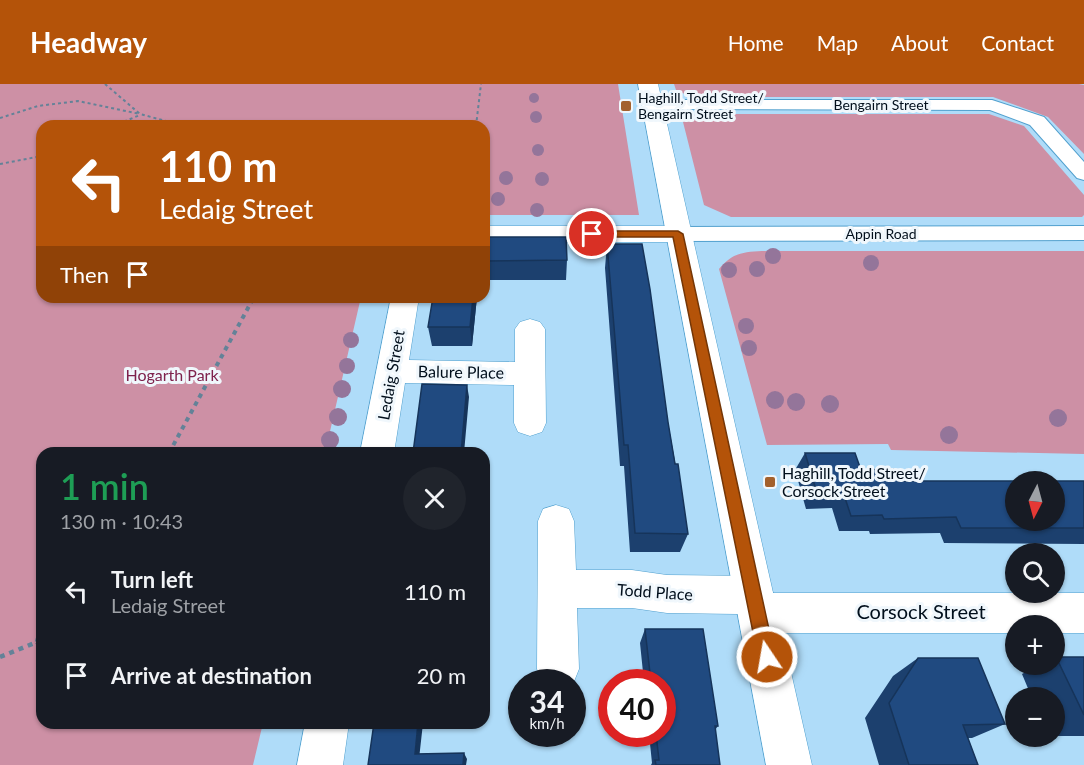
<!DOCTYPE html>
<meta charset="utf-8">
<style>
body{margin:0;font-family:Lato,sans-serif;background:#20242c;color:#f1f3f6;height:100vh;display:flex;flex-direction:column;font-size:22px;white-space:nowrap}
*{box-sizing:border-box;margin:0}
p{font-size:20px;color:#9ea1a6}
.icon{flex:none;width:33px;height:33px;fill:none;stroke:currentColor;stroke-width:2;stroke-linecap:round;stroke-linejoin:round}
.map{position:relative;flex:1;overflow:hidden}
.details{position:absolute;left:36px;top:363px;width:454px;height:282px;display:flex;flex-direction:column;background:#171b24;border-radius:18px;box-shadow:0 2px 4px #0004}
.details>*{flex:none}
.top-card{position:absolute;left:36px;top:36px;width:454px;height:183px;border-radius:18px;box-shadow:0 2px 4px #0004;background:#b45309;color:#fff;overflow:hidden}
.needle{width:39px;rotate:186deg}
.controls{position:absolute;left:1005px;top:387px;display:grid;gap:12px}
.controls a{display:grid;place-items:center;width:60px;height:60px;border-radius:50%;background:#171b24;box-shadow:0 2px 4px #0004;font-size:30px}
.speed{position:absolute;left:508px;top:585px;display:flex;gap:12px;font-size:30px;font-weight:700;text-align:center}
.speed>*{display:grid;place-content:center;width:78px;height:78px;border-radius:50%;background:#171b24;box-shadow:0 2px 4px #0004;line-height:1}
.speed small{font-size:15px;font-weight:400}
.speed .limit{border:9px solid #d22;background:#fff;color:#111}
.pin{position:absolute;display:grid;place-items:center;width:51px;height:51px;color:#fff;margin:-26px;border:3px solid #fff;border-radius:50%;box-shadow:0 2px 6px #0007}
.me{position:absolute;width:66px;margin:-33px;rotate:348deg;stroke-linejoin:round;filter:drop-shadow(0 0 4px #0008)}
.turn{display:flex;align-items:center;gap:21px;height:126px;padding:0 24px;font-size:27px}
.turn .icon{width:78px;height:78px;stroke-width:2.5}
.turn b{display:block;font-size:42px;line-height:51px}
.then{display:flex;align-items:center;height:57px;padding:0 24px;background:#0003;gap:12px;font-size:22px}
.round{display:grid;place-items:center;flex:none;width:63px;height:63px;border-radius:32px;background:#20242c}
.head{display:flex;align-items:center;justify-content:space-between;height:102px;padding:0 24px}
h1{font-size:36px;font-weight:600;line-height:45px;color:#1e9e55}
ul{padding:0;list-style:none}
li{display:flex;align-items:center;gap:18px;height:84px;padding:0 24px}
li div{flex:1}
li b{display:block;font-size:22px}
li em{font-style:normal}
header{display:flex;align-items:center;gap:36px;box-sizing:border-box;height:84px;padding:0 30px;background:#b45309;color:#fff}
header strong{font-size:28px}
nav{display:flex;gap:33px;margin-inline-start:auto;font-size:21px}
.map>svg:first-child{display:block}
.green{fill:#cd90a5}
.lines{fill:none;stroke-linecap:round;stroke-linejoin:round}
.pedestrian-casing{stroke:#51a0ce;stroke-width:2}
.minor-casing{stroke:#51a0ce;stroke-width:1}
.tertiary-casing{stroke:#51a0ce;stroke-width:1}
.path-far2{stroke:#638298;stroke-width:2;stroke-dasharray:3 3;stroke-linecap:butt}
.path-far1{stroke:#638298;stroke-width:4;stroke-dasharray:4.5 4.5;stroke-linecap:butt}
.path{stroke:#638298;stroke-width:4.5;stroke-dasharray:5 5;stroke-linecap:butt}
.pedestrian{fill:#fff;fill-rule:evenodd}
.minor{fill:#fff;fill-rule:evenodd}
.tertiary{fill:#fff;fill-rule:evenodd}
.tree{fill:#94759a}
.wall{fill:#1c406e}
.shaded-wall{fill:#16345a}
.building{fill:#204a80;stroke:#16345a;stroke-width:1.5;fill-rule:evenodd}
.route{fill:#b45309;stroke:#753606;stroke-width:1.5}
.poi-dot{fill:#a3612d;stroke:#f0f7fc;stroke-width:2}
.labels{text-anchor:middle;stroke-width:6;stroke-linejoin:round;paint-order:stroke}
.far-poi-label{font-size:14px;fill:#000e1b;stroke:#f0f7fc;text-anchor:start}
.far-street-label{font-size:14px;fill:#000e1b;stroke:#f0f7fc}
.street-label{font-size:16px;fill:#000e1b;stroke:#f0f7fc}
.park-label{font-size:16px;fill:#7e214c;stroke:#f0f7fc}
.poi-label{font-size:16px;fill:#000e1b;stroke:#f0f7fc;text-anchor:start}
.near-street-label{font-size:20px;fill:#000e1b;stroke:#f0f7fc}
</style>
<header>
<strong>Headway</strong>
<nav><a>Home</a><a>Map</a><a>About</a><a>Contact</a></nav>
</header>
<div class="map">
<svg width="1084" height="681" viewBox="0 0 1084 681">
<rect width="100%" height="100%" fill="#afdcf9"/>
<!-- green -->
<path class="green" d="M0 0H618L639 131H485L484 42H42V213H361L325 369H42V639H263L253 681H0Z
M674 0H1079L1084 1V70L1048 33 993 13H691L676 6Z
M696 30H989L1024 42 1084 111V131L1082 133H731L704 121 683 38Z
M762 167H1084V370L891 366 888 360 767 361 719 185C732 169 743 168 762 167Z"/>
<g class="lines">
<defs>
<path id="pedestrian" d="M652 16H992L1044 33 1084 78V96L1077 94 1030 41 990 26 646 25 643 21 646 17Z
M1084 142V156L678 157 670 155 667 150 670 145 678 143Z"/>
<path id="minor" d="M484 142H678L687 144 691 150 687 156 678 158H484Z
M391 213H419L409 276 515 278V245L520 238 530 235 540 238 545 245 546 339 542 348 530 352 518 348 514 339V301L405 299 394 369H360Z
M556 421 569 425 574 437 576 486H632L667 491 754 492 768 498 773 509H1084V549H1054V542H1016V549H758L744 543 738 530 667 529 632 524H577L579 585 573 600 542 598 537 585 538 437 543 425Z
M305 639H349L343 681H297Z"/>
<path id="tertiary" d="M638 0H658L812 681H766Z"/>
</defs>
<!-- pedestrian casing -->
<use href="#pedestrian" class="pedestrian-casing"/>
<!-- minor casing -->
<use href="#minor" class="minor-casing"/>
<!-- tertiary casing -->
<use href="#tertiary" class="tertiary-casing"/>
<!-- path-far2 -->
<path class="path-far2" d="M105 0 140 30 184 42
M0 34 38 22 78 17 140 30
M113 42 140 31
M476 42 481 0
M0 80 42 72"/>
<!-- path-far1 -->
<path class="path-far1" d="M169 369 254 213"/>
<!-- path -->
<path class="path" d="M37 558 42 541
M37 558 42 564
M0 573 37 558"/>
<!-- pedestrian -->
<use href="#pedestrian" class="pedestrian"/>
<!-- minor -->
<use href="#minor" class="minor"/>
<!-- tertiary -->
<use href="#tertiary" class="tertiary"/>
</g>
<!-- trees -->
<g class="tree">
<circle cx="534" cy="14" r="5"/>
<circle cx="536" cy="33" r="6"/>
<circle cx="538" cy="66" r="6"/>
<circle cx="506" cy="94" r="7"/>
<circle cx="542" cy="95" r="7"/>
<circle cx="498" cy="115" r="7"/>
<circle cx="537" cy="126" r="7"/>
<circle cx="773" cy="172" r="8"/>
<circle cx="871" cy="179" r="8"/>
<circle cx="757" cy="185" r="8"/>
<circle cx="729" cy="186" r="8"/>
<circle cx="746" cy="242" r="8"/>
<circle cx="351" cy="256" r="8"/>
<circle cx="749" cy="264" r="8"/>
<circle cx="347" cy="282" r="8"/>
<circle cx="342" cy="305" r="9"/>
<circle cx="775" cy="316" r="9"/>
<circle cx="796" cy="318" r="9"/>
<circle cx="830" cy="320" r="9"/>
<circle cx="338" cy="333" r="9"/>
<circle cx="1058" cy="334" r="9"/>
<circle cx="949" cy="351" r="9"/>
<circle cx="330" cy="356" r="9"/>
</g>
<!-- wall -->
<path class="wall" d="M484 153 567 176 566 196H484Z
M607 160 668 338 688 450 680 468H630L624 382H620L605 184Z
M477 213 472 262H432L428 243Z
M805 369 898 397H1084V460L944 459 940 449 870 450 869 447H839L832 424 806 425 795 386Z
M645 545 718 642 715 646 720 681H651L652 679 649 650H663V598H644L640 559Z
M1056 573H1084V652H1054V614H1032L1022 590 1041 580H1054V574Z
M918 574 1005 640 972 654H968L978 681H879L865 634 893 592Z"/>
<!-- shaded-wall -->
<path class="shaded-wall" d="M473 213H477L472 262 470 243Z
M467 301 469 313 464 369H461Z
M418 639H423L419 675 415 670Z
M464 669 467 675 466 681H463Z"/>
<!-- building -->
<path class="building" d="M484 153H566L567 176 484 177Z
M607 160H642L650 205 668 338 675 380H678L688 450 635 449 628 361H624Z
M433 213H473L470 243H428Z
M422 300 467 301 461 369H413Z
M805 369H855L861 386 893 385 898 397H1084V444H961L956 433 884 435 882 431 851 432 843 408 817 409ZM1016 398H1054V436H1016Z
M645 545H703L718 642H715L720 681H656L655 676H659L656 650H663V598H651Z
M1056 573H1084V631Z
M918 574H978L1005 640 963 641 978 681H909L889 619Z
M374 639H418L415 670 464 669 463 681H368Z"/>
<!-- route -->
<path class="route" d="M592 147H678L683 150 775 573 773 579 767 581 761 579 758 573 673 153H588V148Z"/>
<!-- markers -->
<g class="poi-dot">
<rect x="620" y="16" width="12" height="12" rx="3"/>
<rect x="764" y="392" width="12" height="12" rx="3"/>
</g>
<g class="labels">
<!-- far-poi labels -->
<g class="far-poi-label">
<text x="638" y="19">Haghill, Todd Street/<tspan x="638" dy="16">Bengairn Street</tspan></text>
</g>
<!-- far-street labels -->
<g class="far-street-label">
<text x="881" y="26">Bengairn Street</text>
<text x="881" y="155">Appin Road</text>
</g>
<!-- street labels -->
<g class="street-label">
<text transform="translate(461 288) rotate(1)" y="6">Balure Place</text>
<text transform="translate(391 291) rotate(-80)" y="6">Ledaig Street</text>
<text transform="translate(655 508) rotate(4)" y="6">Todd Place</text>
</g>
<!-- park labels -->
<g class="park-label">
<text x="172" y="297">Hogarth Park</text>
</g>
<!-- poi labels -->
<g class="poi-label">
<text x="782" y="395">Haghill, Todd Street/<tspan x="782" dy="18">Corsock Street</tspan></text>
</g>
<!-- near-street labels -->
<g class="near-street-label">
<text x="921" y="535">Corsock Street</text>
</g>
</g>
</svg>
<div class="controls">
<a><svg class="needle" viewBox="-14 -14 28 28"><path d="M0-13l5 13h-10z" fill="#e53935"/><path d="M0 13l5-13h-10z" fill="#9ea1a6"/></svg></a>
<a><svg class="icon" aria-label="search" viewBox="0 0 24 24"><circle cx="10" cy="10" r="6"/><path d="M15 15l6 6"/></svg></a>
<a>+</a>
<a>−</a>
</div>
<div class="speed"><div>34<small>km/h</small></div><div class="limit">40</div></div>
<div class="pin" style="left:592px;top:150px;background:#d93025"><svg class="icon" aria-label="arrive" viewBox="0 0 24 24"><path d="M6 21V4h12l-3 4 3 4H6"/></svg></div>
<svg class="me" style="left:767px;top:573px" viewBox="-20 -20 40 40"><circle r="17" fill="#b45309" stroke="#fff" stroke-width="3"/><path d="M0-11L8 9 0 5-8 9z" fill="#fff"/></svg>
<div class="top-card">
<div class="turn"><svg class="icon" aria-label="left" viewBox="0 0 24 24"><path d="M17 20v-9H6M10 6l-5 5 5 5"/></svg><div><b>110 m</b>Ledaig Street</div></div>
<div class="then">Then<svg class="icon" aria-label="arrive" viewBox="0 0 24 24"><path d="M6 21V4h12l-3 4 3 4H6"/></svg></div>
</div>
<section class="details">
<div class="head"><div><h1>1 min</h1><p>130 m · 10:43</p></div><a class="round"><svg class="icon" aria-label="close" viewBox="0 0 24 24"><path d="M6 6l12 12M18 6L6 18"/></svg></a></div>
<ul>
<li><svg class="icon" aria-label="left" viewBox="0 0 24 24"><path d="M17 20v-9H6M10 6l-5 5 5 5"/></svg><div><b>Turn left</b><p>Ledaig Street</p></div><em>110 m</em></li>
<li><svg class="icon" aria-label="arrive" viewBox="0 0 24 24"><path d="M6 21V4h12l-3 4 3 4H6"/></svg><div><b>Arrive at destination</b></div><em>20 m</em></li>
</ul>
</section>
</div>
